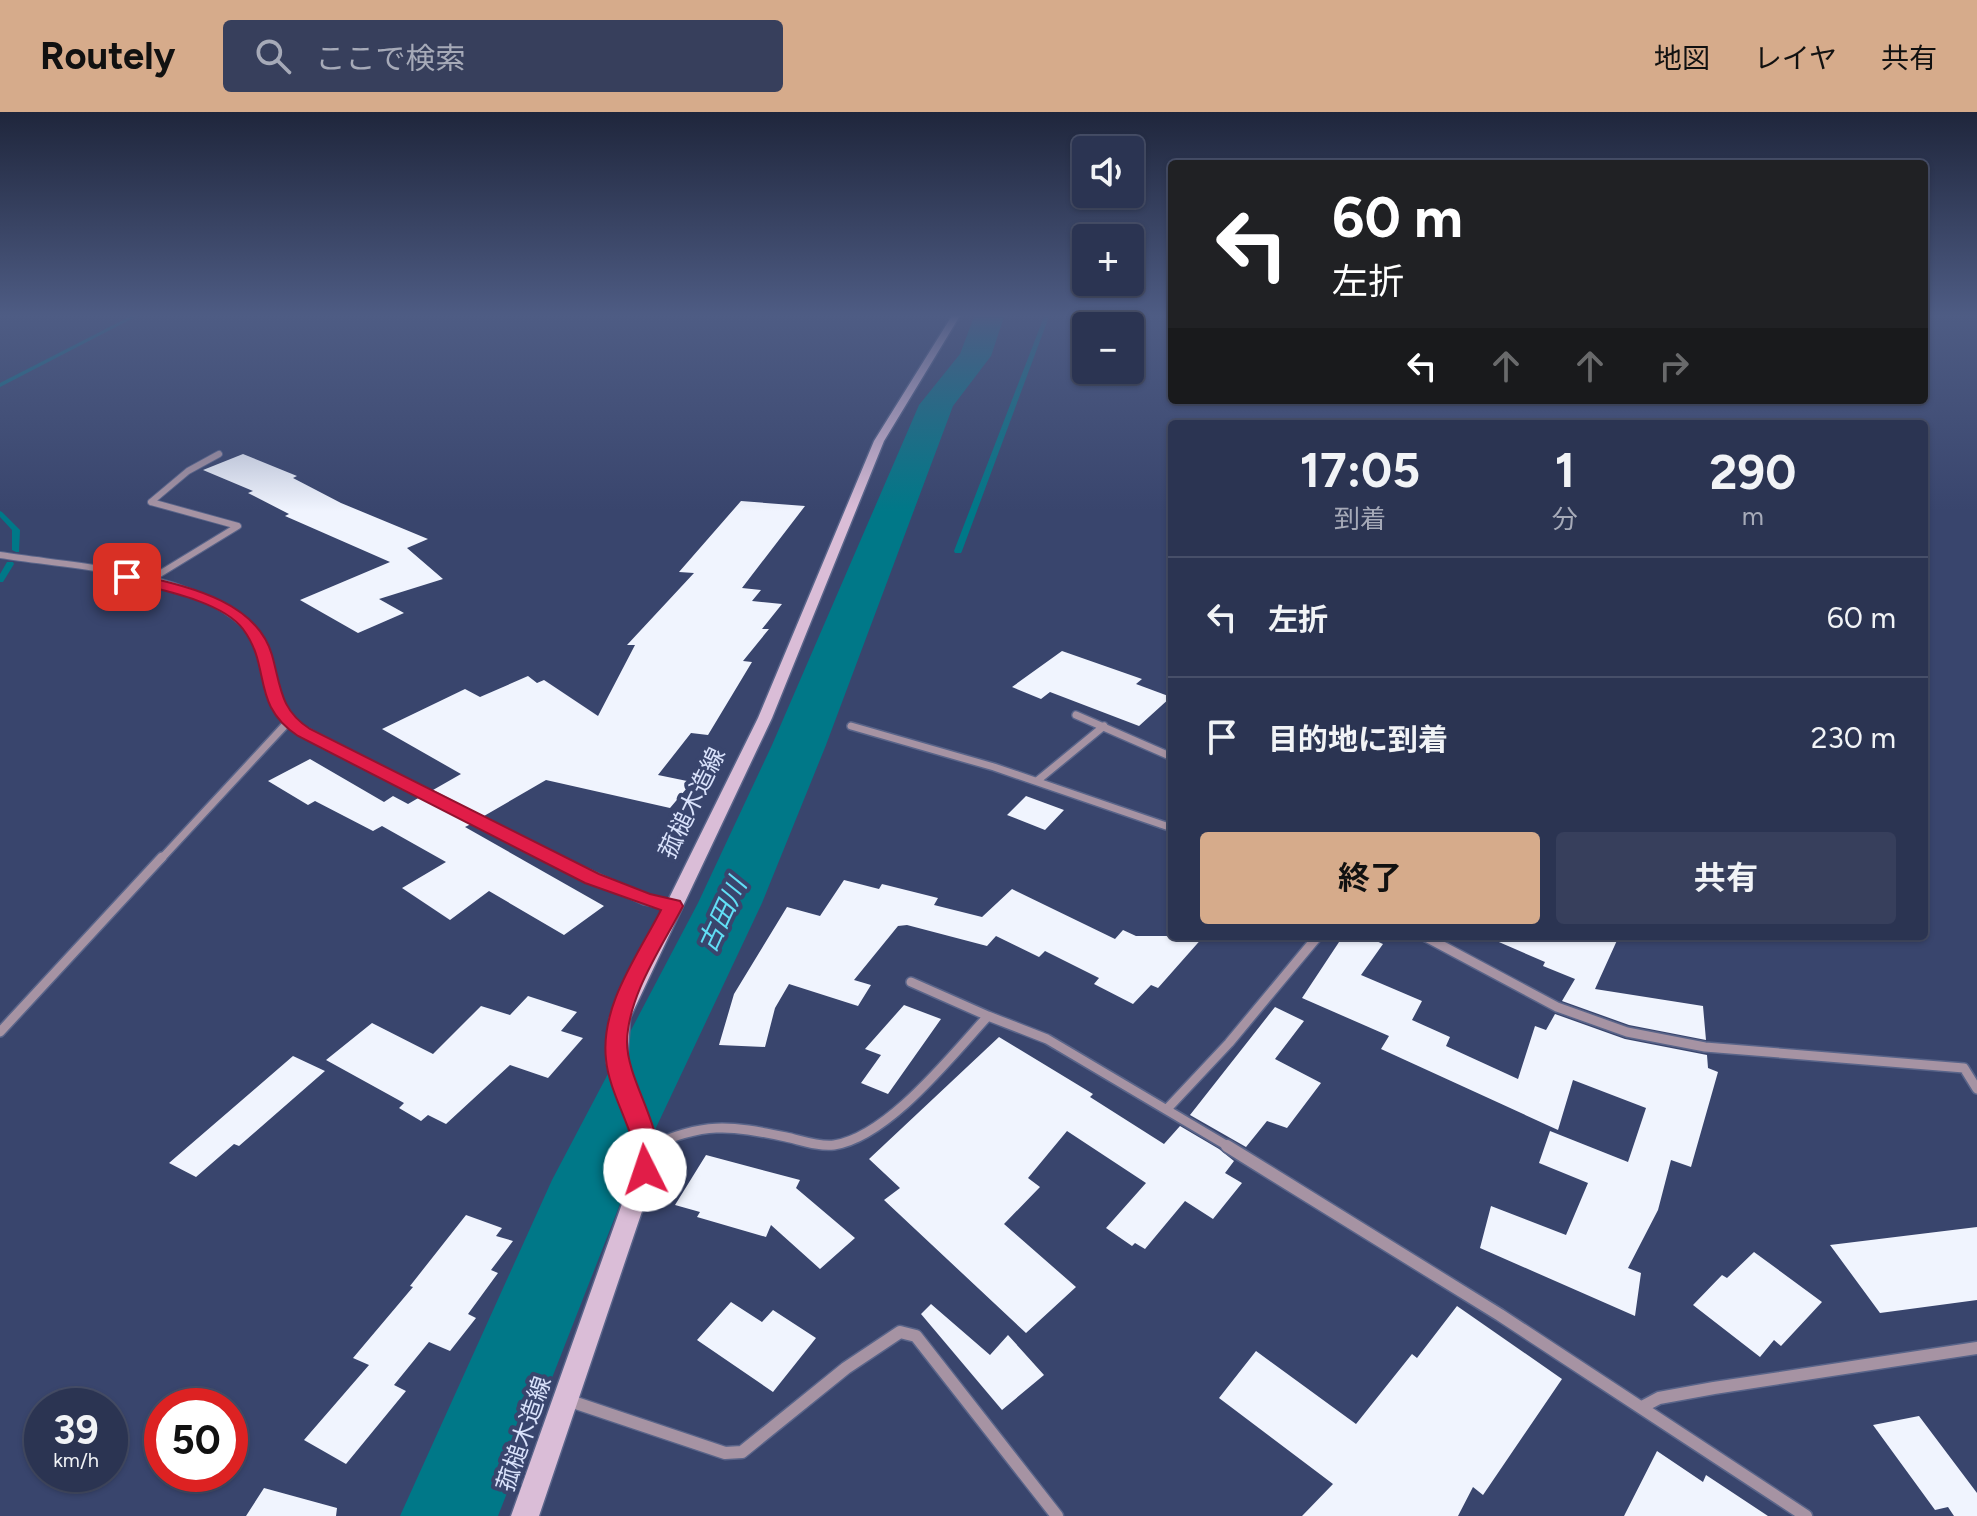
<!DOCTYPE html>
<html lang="ja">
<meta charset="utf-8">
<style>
body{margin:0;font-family:Figtree,"Noto Sans JP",sans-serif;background:#373f5c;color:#f1f3f6;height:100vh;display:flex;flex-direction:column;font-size:30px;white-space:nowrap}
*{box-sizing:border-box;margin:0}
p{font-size:26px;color:#a6aab8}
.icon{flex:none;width:44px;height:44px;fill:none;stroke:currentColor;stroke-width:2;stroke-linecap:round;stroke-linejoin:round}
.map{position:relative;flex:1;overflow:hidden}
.details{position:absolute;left:1168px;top:308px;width:760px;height:520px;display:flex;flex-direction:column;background:#2b3452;border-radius:8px;box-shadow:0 2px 6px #0004,0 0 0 2px #474f69}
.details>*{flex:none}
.banner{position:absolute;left:1168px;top:48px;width:760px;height:244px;border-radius:8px;box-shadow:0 2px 6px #0004,0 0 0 2px #474f69;background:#202124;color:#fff;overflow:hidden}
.buttons{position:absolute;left:1072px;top:24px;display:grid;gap:16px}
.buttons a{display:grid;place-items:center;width:72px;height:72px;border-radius:8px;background:#2b3452;box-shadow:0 2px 6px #0004,0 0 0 2px #474f69;font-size:40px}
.speed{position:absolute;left:24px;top:1276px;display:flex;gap:16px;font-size:40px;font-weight:700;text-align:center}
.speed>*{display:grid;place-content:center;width:104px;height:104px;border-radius:50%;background:#2b3452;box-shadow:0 2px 6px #0004,0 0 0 2px #474f69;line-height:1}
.speed small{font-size:20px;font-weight:400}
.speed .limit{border:12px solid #d22;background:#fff;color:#111}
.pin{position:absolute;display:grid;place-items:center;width:68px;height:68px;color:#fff;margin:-34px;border-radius:16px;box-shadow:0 4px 12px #0006}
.me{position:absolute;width:88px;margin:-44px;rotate:356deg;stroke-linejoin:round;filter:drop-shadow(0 0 6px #0008)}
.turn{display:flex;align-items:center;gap:28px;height:168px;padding:0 32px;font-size:36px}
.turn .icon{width:104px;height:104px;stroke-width:2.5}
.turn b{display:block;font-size:56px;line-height:68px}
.lanes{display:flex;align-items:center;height:76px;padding:0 32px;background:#0003;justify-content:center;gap:40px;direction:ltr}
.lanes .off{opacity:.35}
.eta{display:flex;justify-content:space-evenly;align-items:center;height:136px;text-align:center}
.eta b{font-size:48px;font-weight:700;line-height:56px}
.button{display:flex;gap:16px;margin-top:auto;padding:16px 32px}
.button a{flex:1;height:92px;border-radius:8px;background:#d6ab8b;color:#111;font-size:32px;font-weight:700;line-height:92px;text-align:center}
.button a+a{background:#373f5c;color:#f1f3f6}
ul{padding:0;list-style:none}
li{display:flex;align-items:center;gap:24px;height:120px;padding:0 32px;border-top:2px solid #474f69}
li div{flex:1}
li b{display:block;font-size:30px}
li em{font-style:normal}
header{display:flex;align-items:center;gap:48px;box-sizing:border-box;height:112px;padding:0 40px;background:#d6ab8b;color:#111}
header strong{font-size:38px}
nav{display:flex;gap:44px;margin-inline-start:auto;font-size:28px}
.search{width:560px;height:72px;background:#373f5c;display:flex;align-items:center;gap:20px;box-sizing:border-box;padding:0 28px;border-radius:8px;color:#a6aab8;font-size:30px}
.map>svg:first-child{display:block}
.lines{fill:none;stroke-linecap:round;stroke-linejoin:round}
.stream{fill:#007888;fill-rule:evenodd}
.river{fill:#007888;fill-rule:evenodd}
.building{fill:#f0f4fe}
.street-far3-casing{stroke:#596489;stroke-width:8}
.street-far2-casing{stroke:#596489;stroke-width:10}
.street-far1-casing{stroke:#596489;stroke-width:12}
.street-casing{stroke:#596489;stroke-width:15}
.secondary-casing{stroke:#596489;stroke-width:3}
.street-far3{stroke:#a693a3;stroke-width:6}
.street-far2{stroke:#a693a3;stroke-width:7}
.street-far1{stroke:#a693a3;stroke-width:9}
.street{stroke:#a693a3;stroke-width:12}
.secondary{fill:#dabdd7;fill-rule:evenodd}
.route{fill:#e11d48;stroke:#92132f;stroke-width:2}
.labels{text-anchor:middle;stroke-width:8;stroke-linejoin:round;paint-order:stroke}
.street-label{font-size:24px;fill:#d9e2fb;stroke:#39456d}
.water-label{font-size:26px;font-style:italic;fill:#61e0f6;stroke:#39456d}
</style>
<header>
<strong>Routely</strong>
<div class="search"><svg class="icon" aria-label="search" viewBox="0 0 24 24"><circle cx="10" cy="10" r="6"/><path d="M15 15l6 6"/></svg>ここで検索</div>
<nav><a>地図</a><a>レイヤ</a><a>共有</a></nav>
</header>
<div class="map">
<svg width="1977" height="1404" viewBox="0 0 1977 1404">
<rect width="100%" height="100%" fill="#39456d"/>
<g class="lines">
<!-- stream -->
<path class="stream" d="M135 202H141L0 275V271Z
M1045 202H1050L962 439 961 441H955L954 439Z
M0 399 2 400 20 418 19 440H16L12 438V418L0 405Z
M7 450H13L14 452 3 470H0V462Z"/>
<!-- river -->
<path class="river" d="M975 202H1005L991 244 953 294 826 633 762 791 620 1092 498 1404H400L552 1068 698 791 772 633 919 293 960 242Z"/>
</g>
<!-- building -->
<path class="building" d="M243 342 297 364 293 366 341 391 428 427 407 436 443 467 379 487 404 501 358 521 300 488 390 450 285 404 289 402 248 381 253 379 203 358Z
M741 389 805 394 742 476 761 478 752 489 782 492 762 517H769L743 549 752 550 708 623 691 621 658 663 692 670 670 696 546 668 484 704 433 678 461 662 382 617 465 577 480 585 528 564 537 571 544 568 598 604 635 533H627L694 461 679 460Z
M1062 539 1142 567 1136 572 1171 585 1139 614 1050 580 1041 587 1012 575Z
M310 647 384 690 393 684 408 692 420 685 471 712 465 715 604 794 564 823 489 779 450 808 402 776 446 750 382 714 373 719 315 689 308 693 268 669Z
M1026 684 1064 698 1045 718 1007 703Z
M844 768 879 777 882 772 938 786 934 793 982 805 1012 777 1115 827 1123 818 1136 824H1204L1158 876 1151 873 1133 892 1094 872 1099 866 1045 839 1039 845 996 824 987 834 907 813 898 814 854 868 871 873 858 894 789 872 775 896 765 935 719 933 734 882 787 795 820 804Z
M1343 824H1365L1383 832 1361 863 1422 889 1412 908 1450 925 1446 934 1518 967 1535 914 1546 918 1555 902 1625 927 1707 943 1708 956 1718 960 1691 1055 1671 1048 1658 1098 1628 1156 1641 1161 1635 1204 1480 1136 1491 1094 1566 1123 1588 1071 1539 1051 1550 1019 1628 1050 1646 996 1573 968 1558 1018 1381 937 1389 924 1302 886Z
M1485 824H1619L1595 877 1703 894 1706 928 1629 913 1562 889 1575 867 1543 854 1545 850Z
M528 884 577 900 561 919 583 926 548 966 510 953 446 1012 428 1003 421 1009 399 996 404 991 326 948 372 911 433 942 481 894 510 903Z
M904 893 941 907 888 982 861 971 881 943 865 937Z
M1275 895 1304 909 1275 947 1321 971 1287 1016 1267 1009 1246 1035 1190 1003Z
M999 925 1093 982 1090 985 1164 1032 1180 1014 1219 1037 1234 1049 1225 1061 1242 1071 1213 1107 1185 1089 1145 1137 1135 1131 1132 1134 1106 1116 1146 1071 1067 1019 1028 1066 1040 1075 1004 1112 1076 1175 1026 1221 884 1088 900 1076 869 1047Z
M293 944 325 959 239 1034 234 1032 196 1065 169 1051Z
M706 1043 800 1068 796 1076 855 1126 820 1157 771 1113 766 1125 697 1105 700 1100 675 1093Z
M466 1103 502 1116 496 1124 513 1129 491 1158 498 1161 468 1202 476 1206 450 1239 429 1230 394 1273 406 1279 346 1352 304 1328 369 1253 353 1246 413 1175 410 1174Z
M1977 1115V1188L1880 1201 1830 1133Z
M1754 1140 1822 1190 1781 1234 1774 1228 1760 1245 1693 1193 1722 1163 1727 1166Z
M731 1190 762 1210 773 1198 816 1226 773 1280 697 1228Z
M931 1192 990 1243 1008 1223 1044 1263 1002 1298 921 1202Z
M1457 1194 1562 1267 1483 1383 1473 1375 1458 1404H1302L1333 1372 1219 1286 1256 1239 1356 1312 1412 1242 1417 1246Z
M1919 1304 1977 1381V1404H1954L1948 1395 1935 1398 1873 1313Z
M1657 1339 1703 1370 1706 1363 1768 1404H1624Z
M264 1376 337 1396 336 1404H246Z"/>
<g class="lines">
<defs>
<path id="street-far3" d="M151 390 188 359 219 342
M0 443C82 456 192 458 252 520
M148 469 238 414 151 390"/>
<path id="street-far2" d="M251 518C279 553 260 582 299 616L554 747
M1076 603 1172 645
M851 614 994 655 1172 716
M1037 669 1104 614
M161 747 288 610"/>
<path id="street-far1" d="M550 745 645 788 673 794
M1424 824 1557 895 1627 920 1705 935 1964 956 1977 977
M911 870 988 904
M0 920 162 745
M1167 997 1229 931 1318 824
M649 1035C703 1010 729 1013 786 1025 800 1028 819 1035 834 1033 888 1025 952 943 988 904L1047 927 1231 1036"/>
<path id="street" d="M1227 1034 1500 1203 1806 1404
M567 1288 725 1341 742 1340 846 1256 900 1220 916 1224 1057 1404
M1642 1295 1659 1286 1714 1276 1977 1236"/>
<path id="secondary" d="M953 202H961L884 329 772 606 630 906 627 951 657 1030 656 1058 539 1404H511L634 1058 635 1030 607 951 610 906 758 606 874 329Z"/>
</defs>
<!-- street-far3 casing -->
<use href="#street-far3" class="street-far3-casing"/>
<!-- street-far2 casing -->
<use href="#street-far2" class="street-far2-casing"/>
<!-- street-far1 casing -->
<use href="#street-far1" class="street-far1-casing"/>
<!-- street casing -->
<use href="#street" class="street-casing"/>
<!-- secondary casing -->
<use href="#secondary" class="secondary-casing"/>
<!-- street-far3 -->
<use href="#street-far3" class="street-far3"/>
<!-- street-far2 -->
<use href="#street-far2" class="street-far2"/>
<!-- street-far1 -->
<use href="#street-far1" class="street-far1"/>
<!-- street -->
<use href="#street" class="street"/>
<!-- secondary -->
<use href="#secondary" class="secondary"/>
</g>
<!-- sky -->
<linearGradient id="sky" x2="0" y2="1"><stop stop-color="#1f263c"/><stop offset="0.51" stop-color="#4e5c84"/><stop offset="1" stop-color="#4e5c84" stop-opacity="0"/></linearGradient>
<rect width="1977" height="399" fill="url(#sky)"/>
<!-- route -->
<path class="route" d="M127 460C178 473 255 485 272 543 281 575 280 598 310 617L599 762 650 782 680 789 683 794C662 835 628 883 627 930 627 973 673 1027 654 1066L645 1069 636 1066C630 1053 636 1038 631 1024 623 1000 608 972 606 947 600 894 638 843 661 798L585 771 298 624C250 592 272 556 243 517 221 488 156 477 122 468V462Z"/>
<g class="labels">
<!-- street labels -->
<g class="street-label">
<text transform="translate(692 691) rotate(-64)" y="8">菰槌木造線</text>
<text transform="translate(524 1322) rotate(-71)" y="8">菰槌木造線</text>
</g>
<!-- water labels -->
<g class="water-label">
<text transform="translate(722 803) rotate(-65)" y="9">古田川</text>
</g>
</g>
</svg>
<div class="buttons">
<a><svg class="icon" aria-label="sound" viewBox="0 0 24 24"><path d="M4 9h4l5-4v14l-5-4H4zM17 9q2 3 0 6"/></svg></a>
<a>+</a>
<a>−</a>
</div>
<div class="speed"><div>39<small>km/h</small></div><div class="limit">50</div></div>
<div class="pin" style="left:127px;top:465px;background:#d93025"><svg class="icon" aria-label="arrive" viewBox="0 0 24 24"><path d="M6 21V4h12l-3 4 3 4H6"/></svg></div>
<svg class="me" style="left:645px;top:1058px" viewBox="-20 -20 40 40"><circle r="19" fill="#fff"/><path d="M0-13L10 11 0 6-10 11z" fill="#e11d48"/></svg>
<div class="banner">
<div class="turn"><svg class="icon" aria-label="left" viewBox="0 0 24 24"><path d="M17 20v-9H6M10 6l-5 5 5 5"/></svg><div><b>60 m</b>左折</div></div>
<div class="lanes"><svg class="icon" aria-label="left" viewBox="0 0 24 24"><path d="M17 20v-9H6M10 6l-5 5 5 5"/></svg><svg class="icon off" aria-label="ahead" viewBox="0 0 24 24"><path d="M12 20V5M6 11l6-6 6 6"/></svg><svg class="icon off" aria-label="ahead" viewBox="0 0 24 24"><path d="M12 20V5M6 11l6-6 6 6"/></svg><svg class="icon off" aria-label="right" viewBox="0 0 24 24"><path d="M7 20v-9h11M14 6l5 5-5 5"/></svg></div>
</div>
<section class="details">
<div class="eta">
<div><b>17:05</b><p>到着</p></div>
<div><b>1</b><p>分</p></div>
<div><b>290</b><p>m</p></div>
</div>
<ul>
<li><svg class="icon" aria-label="left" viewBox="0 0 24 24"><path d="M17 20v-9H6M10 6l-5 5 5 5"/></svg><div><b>左折</b></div><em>60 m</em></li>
<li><svg class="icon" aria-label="arrive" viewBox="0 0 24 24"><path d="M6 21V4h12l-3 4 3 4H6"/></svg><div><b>目的地に到着</b></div><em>230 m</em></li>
</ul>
<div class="button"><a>終了</a><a>共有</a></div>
</section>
</div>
